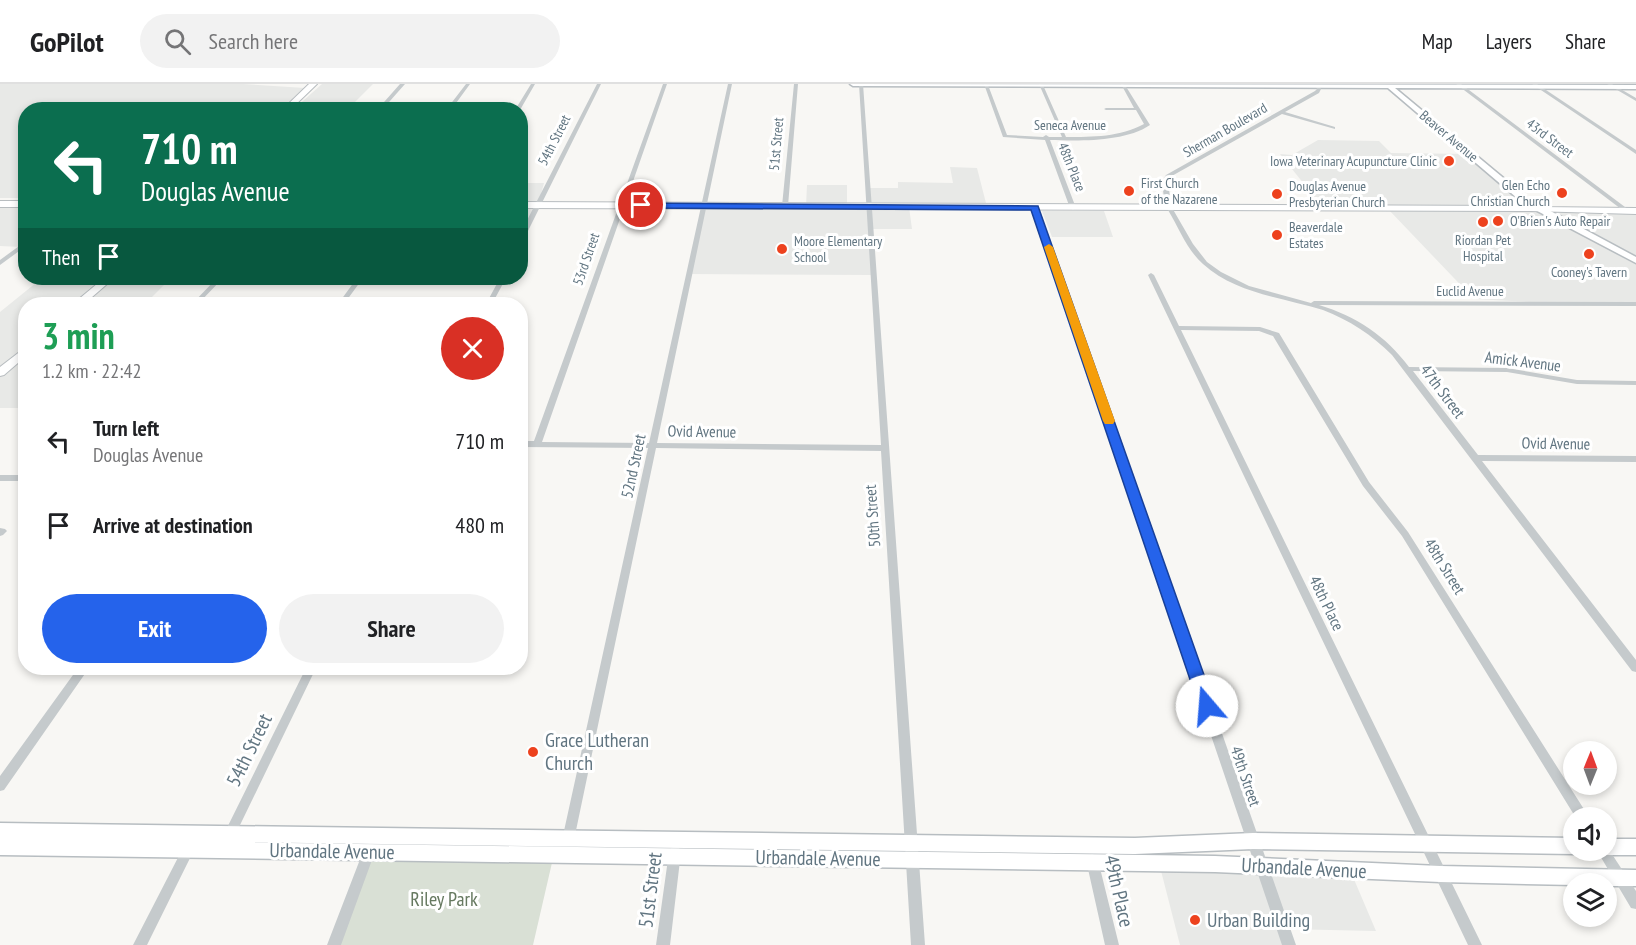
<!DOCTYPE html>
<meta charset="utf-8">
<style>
body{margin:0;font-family:"PT Sans Narrow",sans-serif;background:#f2f2f2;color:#202124;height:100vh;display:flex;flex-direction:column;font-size:22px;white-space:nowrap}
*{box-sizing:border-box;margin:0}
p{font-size:20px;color:#757577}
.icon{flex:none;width:33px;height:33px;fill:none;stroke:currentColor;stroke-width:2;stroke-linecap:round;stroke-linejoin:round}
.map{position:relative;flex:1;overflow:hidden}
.drawer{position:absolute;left:18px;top:213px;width:510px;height:378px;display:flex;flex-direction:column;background:#fff;border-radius:24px;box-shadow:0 3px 9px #0003}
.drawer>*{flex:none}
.hud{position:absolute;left:18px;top:18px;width:510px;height:183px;border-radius:24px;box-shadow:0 3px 9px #0003;background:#0b6e4f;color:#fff;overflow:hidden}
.needle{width:39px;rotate:1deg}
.fabs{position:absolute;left:1563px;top:657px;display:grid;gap:12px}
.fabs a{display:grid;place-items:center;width:54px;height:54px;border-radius:50%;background:#fff;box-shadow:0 3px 9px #0003;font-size:30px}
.pin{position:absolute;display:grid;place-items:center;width:51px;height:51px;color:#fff;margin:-26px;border:3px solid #fff;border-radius:50%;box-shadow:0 2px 6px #0007}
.me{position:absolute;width:66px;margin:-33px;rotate:342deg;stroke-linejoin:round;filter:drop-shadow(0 0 4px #0008)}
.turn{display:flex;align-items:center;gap:21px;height:126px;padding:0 24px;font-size:27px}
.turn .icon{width:78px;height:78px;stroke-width:2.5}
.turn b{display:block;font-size:42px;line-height:51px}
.then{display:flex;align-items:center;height:57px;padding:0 24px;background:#0003;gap:12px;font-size:22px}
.round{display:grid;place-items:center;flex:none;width:63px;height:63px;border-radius:32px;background:#f2f2f2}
.head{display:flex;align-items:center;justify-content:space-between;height:102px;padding:0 24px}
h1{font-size:36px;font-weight:800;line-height:45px;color:#1e9e55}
.cta{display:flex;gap:12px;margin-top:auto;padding:12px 24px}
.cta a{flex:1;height:69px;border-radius:36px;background:#2563eb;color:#fff;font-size:24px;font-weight:800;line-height:69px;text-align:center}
.cta a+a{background:#f2f2f2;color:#202124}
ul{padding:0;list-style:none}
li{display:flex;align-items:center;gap:18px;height:84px;padding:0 24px}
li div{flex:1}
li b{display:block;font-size:22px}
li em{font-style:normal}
header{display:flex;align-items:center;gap:36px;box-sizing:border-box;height:84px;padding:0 30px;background:#fff;border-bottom:2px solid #e0e0e0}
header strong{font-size:28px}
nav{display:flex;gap:33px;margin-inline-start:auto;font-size:21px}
.search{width:420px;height:54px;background:#f2f2f2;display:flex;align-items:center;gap:15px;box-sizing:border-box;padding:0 21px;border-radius:33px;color:#757577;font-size:22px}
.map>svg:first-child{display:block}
.built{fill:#e8e9e7}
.green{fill:#d9e0d5}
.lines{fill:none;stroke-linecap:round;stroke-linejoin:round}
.secondary-casing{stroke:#b7bdc1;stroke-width:3}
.primary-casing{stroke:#b8bdc0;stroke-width:2}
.street{fill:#c5cacc;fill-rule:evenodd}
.secondary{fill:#fff;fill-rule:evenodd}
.primary{fill:#fff;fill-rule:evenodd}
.route{fill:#2563eb;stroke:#184099;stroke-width:1.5}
.slow{fill:#f59e0b}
.poi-dot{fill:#ed421e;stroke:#fff;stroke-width:2}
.labels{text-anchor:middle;stroke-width:6;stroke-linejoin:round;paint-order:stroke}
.far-street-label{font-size:14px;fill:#617581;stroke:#fff}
.far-poi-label{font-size:14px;fill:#617581;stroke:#fff;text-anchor:start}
.street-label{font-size:16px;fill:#617581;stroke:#fff}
.near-poi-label{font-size:20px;fill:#617581;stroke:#fff;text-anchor:start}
.near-street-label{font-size:20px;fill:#617581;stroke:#fff}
.near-park-label{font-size:20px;fill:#667960;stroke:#fff}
</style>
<header>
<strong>GoPilot</strong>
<div class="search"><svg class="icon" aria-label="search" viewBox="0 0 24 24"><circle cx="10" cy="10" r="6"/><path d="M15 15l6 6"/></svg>Search here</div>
<nav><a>Map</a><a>Layers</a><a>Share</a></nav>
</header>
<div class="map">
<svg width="1636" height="861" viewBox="0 0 1636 861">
<rect width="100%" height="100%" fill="#f8f7f4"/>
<!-- built -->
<path class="built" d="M0 0H243L305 4 281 25 26 26 25 114H0Z
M322 0H373L348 25H294Z
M1318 56 1379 57 1391 69 1470 70 1539 126 1636 127V220H1566L1474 215 1388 125H1324L1280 70 1292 71Z
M950 83 977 84 987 123H909L912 145H869L872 191 689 190 703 122H806L807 101H847V122H867V104H898V98L953 99Z
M521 99H544L538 121 526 147H521Z
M0 120H25V159L21 163 0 162Z
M1042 127H1104L1113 153H1052Z
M42 194H101L73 220H26L25 324H0V228Z
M109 194H171L145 220H78Z
M1159 779 1350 786 1376 847 1284 845 1289 861H1180Z"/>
<!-- green -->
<path class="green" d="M369 769 554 770 533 861H334Z"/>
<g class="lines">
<defs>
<path id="secondary" d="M850 0 1636 1V5L1395 4 1530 116 1636 173V179L1524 120 1388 4 853 2Z
M0 739 1135 754 1253 749 1574 754V766H1580L1574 770 1253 765 1135 770 0 755Z
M0 755 1215 772 1440 782 1636 786V802H1606V800H1574V801L1440 798 1215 788 0 771Z
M1606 755H1636V771H1606L1600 769 1599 766H1606Z"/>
<path id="primary" d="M309 0H317L290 26H282Z
M0 117H26V123H0Z
M520 118 1517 122 1521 120 1539 123 1636 124V130L1531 127 520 124Z
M104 194H114L84 220H73Z
M26 263V272L4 291 0 292V283Z"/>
</defs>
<!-- secondary casing -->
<use href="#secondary" class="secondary-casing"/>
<!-- primary casing -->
<use href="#primary" class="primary-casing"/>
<!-- street -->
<path class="street" d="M400 0H405L382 26H377Z
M466 0H470L451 26H446Z
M531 0H535L520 26H515Z
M597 0H601L523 157 520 159V150Z
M663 0H667L542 358 649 359 728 0H732L657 359 881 361 859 0H863L925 861H911L881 367 656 364 574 756 572 760 568 762 564 760 562 756 648 364 520 363V357H534Z
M794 0H798L788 122 785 124 782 122Z
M984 0 988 1 1007 51 1043 53 1046 51 1049 53H1062L1039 0 1043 1 1066 53C1093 53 1120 53 1144 40L1136 26H1106L1104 25 1106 24H1134L1121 0 1125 1 1150 41C1125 58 1080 57 1050 56L1076 124 1073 126 1070 124 1045 56 1003 53Z
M1456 0H1461L1629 126V128H1625Z
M1532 0H1537L1636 66V70Z
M1607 0H1612L1636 14V17Z
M1315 1H1319L1321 5 1319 9 1285 28 1335 43V45L1282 30 1170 93 1168 97 1171 122 1193 160 1207 178 1221 188 1249 202 1311 219 1314 217 1636 218V222L1319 221C1356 232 1386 252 1409 283L1507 284 1577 296 1636 297V301L1577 300 1507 288 1413 287 1478 371 1636 372V378L1482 377 1636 576V588L1632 587 1392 271C1372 251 1349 236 1323 226 1282 213 1236 210 1203 180 1187 166 1179 144 1168 126L1165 124 1162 97 1166 91 1315 7 1317 5Z
M1035 121 1038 123 1296 861H1282L1032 123Z
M26 157V162L0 181V176Z
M1151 189 1154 191 1179 242 1260 243 1279 249 1369 398 1408 448 1587 730 1589 734H1576L1402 452 1363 402 1273 252 1259 247 1181 246 1482 861H1468L1148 191Z
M217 194H223L198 220H192Z
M357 194H363L344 220H338Z
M500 194H506L492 220H486Z
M0 391H26V397H0Z
M0 444 5 445 7 447 3 451 0 452Z
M78 584H89L4 706 0 707V692Z
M306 584H316L226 770 222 772 218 770 216 766 218 762Z
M189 758 193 760 195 764 147 861H133L185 760Z
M370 759 374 761 376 765 341 861H327L364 765 366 761Z
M1606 761 1636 807V825L1631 824 1599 770 1597 766H1606Z
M675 762 679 764 681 768 670 861H656L669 768 671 764Z
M1092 770 1096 772 1098 776 1119 861H1105L1086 776 1088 772Z"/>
<!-- secondary -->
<use href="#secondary" class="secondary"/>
<!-- primary -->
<use href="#primary" class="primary"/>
</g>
<!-- route -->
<path class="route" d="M638 119 1038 122 1215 622 1213 627H1201L1199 622 1031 126 641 124 636 121Z"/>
<!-- slow -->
<path class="slow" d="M1049 160 1053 163 1115 337 1113 340H1105L1103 337 1044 163Z"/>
<!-- markers -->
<g class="poi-dot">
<circle cx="1449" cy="77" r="6"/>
<circle cx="1129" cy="107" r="6"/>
<circle cx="1562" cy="109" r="6"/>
<circle cx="1277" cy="110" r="6"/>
<circle cx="1498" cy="137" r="6"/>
<circle cx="1483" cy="138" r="6"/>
<circle cx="1277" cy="151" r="6"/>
<circle cx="782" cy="165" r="6"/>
<circle cx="1589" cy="170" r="6"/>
<circle cx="533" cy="668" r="6"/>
<circle cx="1195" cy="836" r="6"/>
</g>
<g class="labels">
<!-- far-street labels -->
<g class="far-street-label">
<text x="1070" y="46">Seneca Avenue</text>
<text transform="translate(1225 46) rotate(-30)" y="5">Sherman Boulevard</text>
<text transform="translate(1449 52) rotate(40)" y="5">Beaver Avenue</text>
<text transform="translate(1550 54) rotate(37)" y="5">43rd Street</text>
<text transform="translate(554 56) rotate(-63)" y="5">54th Street</text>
<text transform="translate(776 60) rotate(-85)" y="5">51st Street</text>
<text transform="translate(1072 83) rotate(68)" y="5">48th Place</text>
<text transform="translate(586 175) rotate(-71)" y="5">53rd Street</text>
<text x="1470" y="212">Euclid Avenue</text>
</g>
<!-- far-poi labels -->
<g class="far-poi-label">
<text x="1437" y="82" text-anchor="end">Iowa Veterinary Acupuncture Clinic</text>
<text x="1141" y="104">First Church<tspan x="1141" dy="16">of the Nazarene</tspan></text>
<text x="1550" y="106" text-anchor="end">Glen Echo<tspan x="1550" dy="16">Christian Church</tspan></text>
<text x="1289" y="107">Douglas Avenue<tspan x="1289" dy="16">Presbyterian Church</tspan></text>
<text x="1510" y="142">O'Brien's Auto Repair</text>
<text x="1289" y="148">Beaverdale<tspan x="1289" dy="16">Estates</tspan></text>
<text x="1483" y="161" text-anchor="middle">Riordan Pet<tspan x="1483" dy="16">Hospital</tspan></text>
<text x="794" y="162">Moore Elementary<tspan x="794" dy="16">School</tspan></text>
<text x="1589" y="193" text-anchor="middle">Cooney's Tavern</text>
</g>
<!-- street labels -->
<g class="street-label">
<text transform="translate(1523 277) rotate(7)" y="6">Amick Avenue</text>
<text transform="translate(1443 307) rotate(53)" y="6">47th Street</text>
<text transform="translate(702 347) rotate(1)" y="6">Ovid Avenue</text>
<text transform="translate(1556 359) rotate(1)" y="6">Ovid Avenue</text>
<text transform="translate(633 382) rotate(-78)" y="6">52nd Street</text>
<text transform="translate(872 432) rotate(-94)" y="6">50th Street</text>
<text transform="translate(1445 482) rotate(58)" y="6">48th Street</text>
<text transform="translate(1327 519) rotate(64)" y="6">48th Place</text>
<text transform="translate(1246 692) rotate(71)" y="6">49th Street</text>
</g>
<!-- near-poi labels -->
<g class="near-poi-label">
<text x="545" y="663">Grace Lutheran<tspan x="545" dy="23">Church</tspan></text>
<text x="1207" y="843">Urban Building</text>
</g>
<!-- near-street labels -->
<g class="near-street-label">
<text transform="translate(249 666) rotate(-64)" y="7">54th Street</text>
<text transform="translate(332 767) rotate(1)" y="7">Urbandale Avenue</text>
<text transform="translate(818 774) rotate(1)" y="7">Urbandale Avenue</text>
<text transform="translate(1304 784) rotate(3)" y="7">Urbandale Avenue</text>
<text transform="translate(650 806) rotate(-83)" y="7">51st Street</text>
<text transform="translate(1119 807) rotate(77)" y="7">49th Place</text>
</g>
<!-- near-park labels -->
<g class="near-park-label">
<text x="444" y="822">Riley Park</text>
</g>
</g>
</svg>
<div class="fabs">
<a><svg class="needle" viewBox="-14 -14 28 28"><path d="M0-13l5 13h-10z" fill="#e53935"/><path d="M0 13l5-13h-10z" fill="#757577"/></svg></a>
<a><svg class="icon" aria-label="sound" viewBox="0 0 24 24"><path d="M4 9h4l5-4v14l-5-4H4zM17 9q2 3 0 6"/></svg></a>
<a><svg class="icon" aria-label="layers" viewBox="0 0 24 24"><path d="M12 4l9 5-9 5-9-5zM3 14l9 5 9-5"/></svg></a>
</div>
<div class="pin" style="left:641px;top:121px;background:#d93025"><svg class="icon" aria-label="arrive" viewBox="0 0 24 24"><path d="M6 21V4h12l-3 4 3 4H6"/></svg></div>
<svg class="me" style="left:1207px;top:622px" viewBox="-20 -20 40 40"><circle r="19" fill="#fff"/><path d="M0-13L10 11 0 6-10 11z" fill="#2563eb"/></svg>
<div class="hud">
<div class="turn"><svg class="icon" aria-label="left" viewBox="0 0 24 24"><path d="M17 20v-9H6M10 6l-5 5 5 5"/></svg><div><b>710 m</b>Douglas Avenue</div></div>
<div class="then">Then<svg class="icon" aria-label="arrive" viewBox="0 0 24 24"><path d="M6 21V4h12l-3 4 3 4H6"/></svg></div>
</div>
<section class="drawer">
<div class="head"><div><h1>3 min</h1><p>1.2 km · 22:42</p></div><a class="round" style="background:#d93025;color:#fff"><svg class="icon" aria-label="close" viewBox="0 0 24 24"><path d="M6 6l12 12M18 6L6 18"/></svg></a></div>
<ul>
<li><svg class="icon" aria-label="left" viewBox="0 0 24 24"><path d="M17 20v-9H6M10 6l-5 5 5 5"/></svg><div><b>Turn left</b><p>Douglas Avenue</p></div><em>710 m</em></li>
<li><svg class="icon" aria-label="arrive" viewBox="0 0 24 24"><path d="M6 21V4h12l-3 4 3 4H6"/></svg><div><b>Arrive at destination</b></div><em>480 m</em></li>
</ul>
<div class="cta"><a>Exit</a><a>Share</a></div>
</section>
</div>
